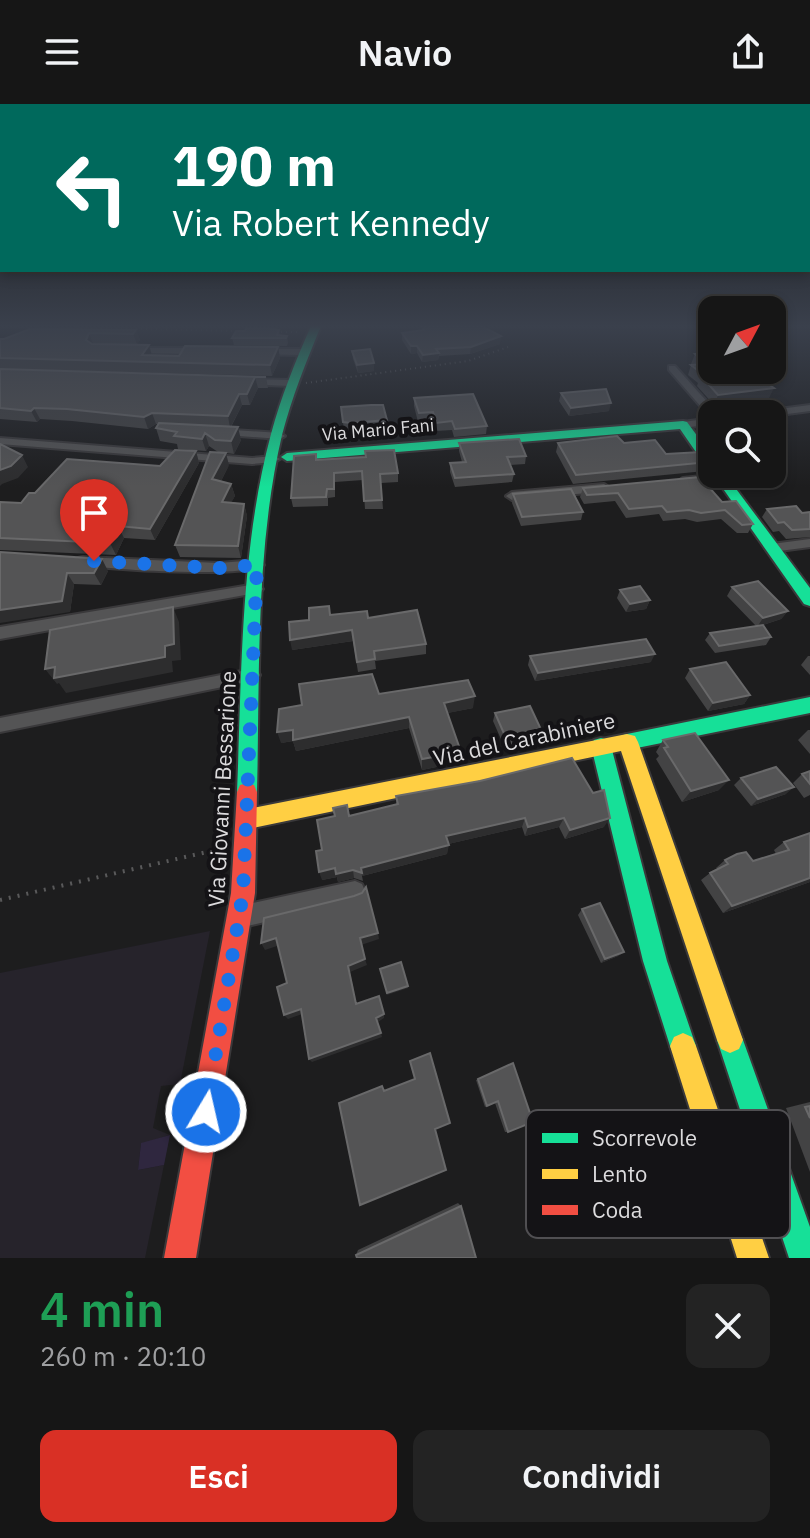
<!DOCTYPE html>
<html lang="it">
<meta charset="utf-8">
<style>
body{margin:0;font-family:"IBM Plex Sans",sans-serif;background:#232323;color:#f1f3f6;height:100vh;display:flex;flex-direction:column;font-size:30px;white-space:nowrap}
*{box-sizing:border-box;margin:0}
p{font-size:26px;color:#9e9fa1}
.icon{flex:none;width:44px;height:44px;fill:none;stroke:currentColor;stroke-width:2;stroke-linecap:round;stroke-linejoin:round}
.map{position:relative;height:1154px;overflow:hidden}
.sheet{display:flex;flex-direction:column;background:#161616;flex:1}
.sheet>*{flex:none}
.hud{position:absolute;left:0px;top:0px;width:810px;height:168px;box-shadow:0 4px 12px #0003,0 0 0 2px #353535;background:#00695c;color:#fff;overflow:hidden}
.needle{width:52px;rotate:49deg}
.controls{position:absolute;left:698px;top:192px;display:grid;gap:16px}
.controls a{display:grid;place-items:center;width:88px;height:88px;border-radius:16px;background:#161616;box-shadow:0 4px 12px #0003,0 0 0 2px #353535;font-size:40px}
.pin{position:absolute;display:grid;place-items:center;width:68px;height:68px;color:#fff;margin:-82px -34px;border-radius:50% 50% 50% 0;rotate:-45deg;box-shadow:0 0 8px #0007}
.pin .icon{rotate:45deg}
.me{position:absolute;width:88px;margin:-44px;rotate:9deg;stroke-linejoin:round;filter:drop-shadow(0 0 6px #0008)}
.turn{display:flex;align-items:center;gap:28px;height:168px;padding:0 40px;font-size:36px}
.turn .icon{width:104px;height:104px;stroke-width:2.5}
.turn b{display:block;font-size:56px;line-height:68px}
.round{display:grid;place-items:center;flex:none;width:84px;height:84px;border-radius:16px;background:#232323}
.summary{display:flex;align-items:center;justify-content:space-between;height:136px;padding:0 40px}
h1{font-size:48px;font-weight:600;line-height:60px;color:#1e9e55}
.button{display:flex;gap:16px;margin-top:auto;padding:16px 40px}
.button a{flex:1;height:92px;border-radius:16px;background:#d93025;color:#fff;font-size:32px;font-weight:600;line-height:92px;text-align:center}
.button a+a{background:#232323;color:#f1f3f6}
header{display:flex;justify-content:space-between;align-items:center;height:104px;padding:0 40px;background:#161616;font-size:36px;font-weight:600}
.map>svg:first-child{display:block}
.built{fill:#26232b}
.green{fill:#2f273f}
.lines{fill:none;stroke-linecap:round;stroke-linejoin:round}
.street-casing{stroke:#3a393b;stroke-width:4}
.fast-casing{stroke:#3a393b;stroke-width:4}
.slow-casing{stroke:#3a393b;stroke-width:4}
.jam-casing{stroke:#3a393b;stroke-width:4}
.path-far1{stroke:#59595a;stroke-width:2;stroke-dasharray:1 4;stroke-linecap:butt}
.path{stroke:#59595a;stroke-width:4;stroke-dasharray:2 7;stroke-linecap:butt}
.street{fill:#545455;fill-rule:evenodd}
.fast{fill:#16e098;fill-rule:evenodd}
.slow{fill:#ffcf43;fill-rule:evenodd}
.jam{fill:#f24e42;fill-rule:evenodd}
.wall{fill:#434344}
.shaded-wall{fill:#2d2d2e}
.building{fill:#545455;stroke:#69696a;stroke-width:2}
.route{stroke:#1a73e8;stroke-width:14;stroke-dasharray:0 25.2}
.labels{text-anchor:middle;stroke-width:8;stroke-linejoin:round;paint-order:stroke}
.far-street-label{font-size:18px;fill:#dcdbdd;stroke:#141316}
.street-label{font-size:22px;fill:#dcdbdd;stroke:#141316}
.key{fill:#141316;stroke:#504f52;stroke-width:2}
.key-label{font-size:22px;fill:#dcdbdd}
</style>
<header><svg class="icon" aria-label="menu" viewBox="0 0 24 24"><path d="M4 6h16M4 12h16M4 18h16"/></svg>Navio<svg class="icon" aria-label="share" viewBox="0 0 24 24"><path d="M12 15V3M7 8l5-5 5 5M5 13v7h14v-7"/></svg></header>
<div class="map">
<svg width="810" height="1154" viewBox="0 0 810 1154">
<rect width="100%" height="100%" fill="#1d1d1e"/>
<!-- built -->
<path class="built" d="M210 827 180 980 161 982 153 1024 170 1031 141 1040 138 1066 164 1061 145 1154H0V869Z"/>
<!-- green -->
<path class="green" d="M170 1031 164 1061 138 1066 141 1039Z"/>
<g class="lines">
<defs>
<path id="street" d="M129 244H201L206 247 201 250 132 249 128 246Z
M260 245H302L307 248 302 251 257 250V246Z
M669 262H675L718 310 709 312 669 266Z
M245 275 291 276 296 279 291 282 242 280 240 278Z
M810 301V307L772 312V310H759L764 307Z
M712 314V320L683 324 678 321 683 318Z
M217 325 280 329 285 332 280 335 213 330V326Z
M0 334 252 354 274 352 280 355 274 358 252 360 0 340Z
M721 370 727 374 725 376 683 382 677 378 683 374Z
M604 380 610 384 608 387 512 396 506 392 512 388Z
M810 435V443L772 448 765 444 772 440Z
M83 453 219 459 257 456 264 461C249 474 103 466 78 460V454Z
M256 480 261 482 263 485 261 488 0 535V523Z
M252 565 258 567 260 571 258 575 252 577 0 628V614Z
M355 777 362 780 365 787 362 794 355 797 239 824 232 820 228 813 232 806 239 802Z"/>
<path id="fast" d="M311 222H321C306 258 292 293 282 331 255 447 260 570 257 688L254 695 247 697 240 695 237 688C242 569 240 446 271 330 281 293 295 258 311 222Z
M683 317 687 318 712 352V365L707 364 680 325 287 357 281 353 287 349Z
M712 369 725 370 810 484V502L804 500Z
M810 593V609L627 646 620 644 617 638 620 632 627 630Z
M601 634 608 636 611 642 667 857 696 942 692 951 683 955 674 951 670 942 643 857 591 642 594 636Z
M730 923 739 927 743 936 810 1123V1154H789L717 936 721 927Z"/>
<path id="slow" d="M627 630 635 632 638 638 743 936 739 945 730 949 721 945 717 936 621 647 248 725 240 722 237 715 240 708 248 705Z
M683 929 692 933 696 942 769 1154H737L670 942 674 933Z"/>
<path id="jam" d="M247 679 254 681 257 688 255 789 196 1154H164L231 789 237 688 240 681Z"/>
</defs>
<!-- street casing -->
<use href="#street" class="street-casing"/>
<!-- fast casing -->
<use href="#fast" class="fast-casing"/>
<!-- slow casing -->
<use href="#slow" class="slow-casing"/>
<!-- jam casing -->
<use href="#jam" class="jam-casing"/>
<!-- path-far1 -->
<path class="path-far1" d="M1 222 237 227
M276 228H297
M306 279 468 257 508 243"/>
<!-- path -->
<path class="path" d="M0 796 224 744"/>
<!-- street -->
<use href="#street" class="street"/>
<!-- fast -->
<use href="#fast" class="fast"/>
<!-- slow -->
<use href="#slow" class="slow"/>
<!-- jam -->
<use href="#jam" class="jam"/>
</g>
<!-- wall -->
<path class="wall" d="M422 223 500 240 470 250 439 252 438 256 422 258 417 249 411 250 402 236V229L422 226Z
M136 226 140 236 137 240 149 241 152 251 179 252 278 243 280 254 272 272 0 265V235Z
M279 226 280 232H287L288 239 287 242 234 241 232 234Z
M352 247 374 267 358 269 353 255Z
M695 250 769 294 714 301 697 282 698 279 688 271 691 261H692L691 260Z
M0 265 266 273 268 284H258L250 301H242L231 323 241 336 234 350 218 348 209 342 206 347 178 345 177 340 160 337 156 324 159 320H156L148 325 72 317 40 315 37 318 0 315Z
M561 289 609 307 569 312 559 297Z
M414 294 487 322 486 330 454 333 452 326 436 327 432 317 418 318 414 302Z
M341 303 387 316V325L352 327 344 326Z
M459 339 526 352 525 360 510 361 514 370 512 378 455 383 450 368V359L462 358 459 347Z
M558 339H624L666 350 709 358 705 367 573 380 556 348Z
M196 347 199 359 155 436 124 434 116 451 0 446V398L21 399 35 389 160 362Z
M316 350 317 356 398 369V378L381 379 383 405H365L363 376 335 378V393L328 394V402L293 403 291 394Z
M229 361 221 377 231 380 235 392 231 398 244 400 247 412 241 454 180 453 175 441Z
M583 384 722 398 753 420 748 429H737L721 415 697 418 685 415 663 417 659 410 626 414 615 397 584 400 580 393Z
M513 390 583 408 581 416 521 422 512 399Z
M767 405 802 409 810 408V433L786 435 779 427 773 428 762 413Z
M0 448 108 467 101 481 74 480 70 508Z
M732 483 788 507 781 515 763 521 771 533 766 541 715 549 705 536 710 529 756 522 727 492Z
M620 486 650 496 646 505 626 508 617 494Z
M330 511 368 514 426 540V550L375 557 376 565 358 568 353 537 292 546 309 516Z
M530 552 651 558 535 577 528 561Z
M808 552H810V571L801 561Z
M690 565 750 591 744 600 708 607 685 574Z
M379 590 473 604 447 609 460 658 422 666 409 624 296 647 293 637 281 639Z
M495 609 545 634 542 642 507 649 493 617Z
M808 626H810V650L798 636Z
M663 636 719 686 682 698 656 655 659 652 656 648Z
M810 667V691L804 694 793 679 802 670Z
M741 674 786 690 751 702 734 681Z
M480 677 604 723 565 735 559 723 525 732 522 723 448 740 447 750 362 772 363 777 354 774 338 778 337 773 322 776V746L349 712 396 701V692Z
M784 738 810 778 723 809 701 776 710 769 718 765 716 764 725 756 753 757 776 750 774 746Z
M582 805 624 848 618 852 601 859 578 811Z
M513 959 508 1028H505L495 999 485 1003 476 976Z
M810 998V1068L786 1004Z
M458 1099 461 1102 356 1151 358 1146Z"/>
<!-- shaded-wall -->
<path class="shaded-wall" d="M136 226 140 236 137 240 133 230Z
M89 229 93 240 90 247 86 236Z
M501 232 500 240 470 250 471 243Z
M149 241 152 252 142 251Z
M411 242H417V249L411 250Z
M278 243 280 254 272 272 270 261Z
M439 249 438 256 422 258 423 251Z
M374 259V267L358 269 357 261Z
M255 273 258 284 250 301 247 290Z
M774 284 769 294 714 301 718 291Z
M239 290 242 301 230 324 228 312Z
M611 299 609 307 569 312 571 304Z
M34 304 40 315 37 318 31 307Z
M152 309 156 320 148 325 144 313Z
M238 323 241 336 234 350 231 337Z
M205 329 209 342 206 347 202 335Z
M196 347 199 359 155 436 150 425Z
M226 349 229 361 216 387 212 375Z
M22 351 28 363 18 374 2 380 0 382V366Z
M231 380 235 392 225 410 222 398Z
M244 400 247 412 241 454 238 442Z
M118 422 124 434 116 451 110 439Z
M102 455 108 467 101 481 94 469Z
M67 469 74 480 70 508 0 519V506Z
M650 496 646 505 626 508 630 500Z
M173 503 179 518 181 556 172 557 173 568 66 589 59 579 57 580 45 565 165 542Z
M788 507 781 515 757 523 763 514Z
M352 526 353 537 292 546 290 536Z
M655 550 651 558 535 577 538 569Z
M750 591 744 600 708 607 713 599Z
M475 592 473 604 443 610 444 599Z
M409 613V624L296 647 293 637 281 639 277 628Z
M545 634 542 642 507 649 509 641Z
M461 648 460 658 422 666V655Z
M729 676 719 686 682 698 691 687Z
M794 683 786 690 751 702 758 695Z
M525 714 522 723 444 741 446 732Z
M564 714 559 723 525 732 528 723Z
M610 714 604 723 565 735 570 726Z
M449 741 447 750 362 772 361 764Z
M335 764 353 766 354 774 338 778 337 773 322 776 319 768Z
M810 774V778L723 809 732 802Z
M378 829 379 835 361 841 360 834Z
M276 834 280 841 265 846 261 839Z
M624 848 618 852 601 859 605 855Z
M365 855 367 861 350 868 358 905 348 862Z
M408 882V884L387 891V889Z
M301 905 305 909 288 915 284 911Z
M384 910V914L378 918 376 914Z
M381 929 382 933 312 958 309 955Z"/>
<!-- building -->
<path class="building" d="M438 222H482L485 224 501 232 471 243 436 245 439 249 423 251 417 242H411L402 229 424 226 422 223Z
M246 224H268L279 226 277 231 287 232 286 234H232L236 227H245Z
M30 225 136 226 133 230 89 229 86 236 92 240 149 241 142 251 179 252 185 242 278 243 270 261 0 254V235H4Z
M370 245 374 259 357 261 352 247Z
M712 248V266H748L774 284 718 291 701 272H705L691 261 706 260 695 250Z
M0 265 266 273H255L247 290H239L228 312 152 309 144 313 67 305 34 304 31 307 0 304Z
M606 285 611 299 571 304 561 289Z
M473 290 487 322 455 325 452 317 436 319 433 308 419 309 414 294Z
M371 301H383L387 316 351 319 343 318 341 303Z
M159 319 238 323 231 337 215 336 205 329 202 335 174 332 177 328 156 324Z
M617 332 624 339 655 336 666 350 701 348 709 358 576 371 558 339Z
M519 335 526 352 507 353 514 370 455 374 450 359 466 358 459 339Z
M0 340 22 351 11 362 0 366Z
M175 346 196 347 150 425 118 422 110 439 0 434V398L21 399 29 389H35L67 355 160 362Z
M394 346 398 369 380 370 382 396 364 397 362 367 334 369V385H327L326 393 291 394 294 352 316 350V356L366 353 365 347Z
M210 348 226 349 212 375 231 380 222 398 244 400 238 442 175 441Z
M700 373 722 398 736 397 753 420 742 421 725 406 701 409 689 406 667 408 662 402 629 405 618 389 587 391 583 384Z
M571 385 583 408 522 413 513 390Z
M796 402 802 409 810 408V425L792 426 784 418 778 419 767 405Z
M0 448 102 455 94 469H67L62 497 0 506Z
M758 477 788 507 763 514 732 483Z
M640 482 650 496 630 500 620 486Z
M329 502 330 511 367 507 368 514 417 506 426 540 374 547 375 555 357 558 352 526 290 536 289 518 309 516V504Z
M173 503 174 540 165 542V553L54 574 55 563 45 565 50 526Z
M763 521 771 533 719 542 710 529Z
M646 535 655 550 538 569 530 552Z
M726 558 750 591 713 599 690 565Z
M372 570 379 590 468 576 475 592 444 599 461 648 422 655 409 613 293 636V626L277 628 279 605 302 601 299 580Z
M530 602 545 634 509 641 495 609Z
M695 629 729 676 691 687 664 644 668 643 663 636Z
M572 654 593 689 604 686 610 714 570 726 564 714 528 723 525 714 446 732 449 741 361 764 362 769 353 766 336 770 335 764 319 768 316 747 322 746 317 716 335 712 333 704 347 701 349 712 398 700 396 692 480 677Z
M776 663 794 683 758 695 741 674Z
M810 667V680L802 670Z
M810 729V774L732 802 710 769 728 760 725 756 737 750 746 748 753 757 789 746 784 738Z
M366 783 378 829 360 834 365 855 348 862 356 900 379 892 384 910 376 914 381 929 309 955 301 905 284 911 277 883 287 879 276 834 261 839 264 814 354 792 362 789Z
M600 799 624 848 605 855 582 805Z
M401 858 408 882 387 889 380 865Z
M430 949 450 1019 435 1025 446 1066 360 1101 339 999 382 982 384 987 415 975 410 957Z
M513 959 533 1018 508 1028 498 997 487 1002 478 975Z
M810 1002V1014L805 1003Z
M461 1102 476 1154H357L356 1151Z"/>
<!-- sky -->
<linearGradient id="sky" x2="0" y2="1"><stop stop-color="#101010"/><stop offset="0.58" stop-color="#3a404c"/><stop offset="1" stop-color="#3a404c" stop-opacity="0"/></linearGradient>
<rect width="810" height="383" fill="url(#sky)"/>
<g class="lines">
<!-- route -->
<path class="route" d="M94 457 219 464 257 461 243 789 206 1008"/>
</g>
<g class="labels">
<!-- far-street labels -->
<g class="far-street-label">
<text transform="translate(378 326) rotate(-5)" y="6">Via Mario Fani</text>
</g>
<!-- street labels -->
<g class="street-label">
<text transform="translate(524 635) rotate(-12)" y="8">Via del Carabiniere</text>
<text transform="translate(222 685) rotate(-87)" y="8">Via Giovanni Bessarione</text>
</g>
</g>
<!-- legend -->
<rect x="526" y="1006" width="264" height="128" rx="12" class="key"/>
<rect x="542" y="1029" width="36" height="10" fill="#16e098"/>
<rect x="542" y="1065" width="36" height="10" fill="#ffcf43"/>
<rect x="542" y="1101" width="36" height="10" fill="#f24e42"/>
<g class="key-label">
<text x="592" y="1042">Scorrevole</text>
<text x="592" y="1078">Lento</text>
<text x="592" y="1114">Coda</text>
</g>
</svg>
<div class="controls">
<a><svg class="needle" viewBox="-14 -14 28 28"><path d="M0-13l5 13h-10z" fill="#e53935"/><path d="M0 13l5-13h-10z" fill="#9e9fa1"/></svg></a>
<a><svg class="icon" aria-label="search" viewBox="0 0 24 24"><circle cx="10" cy="10" r="6"/><path d="M15 15l6 6"/></svg></a>
</div>
<div class="pin" style="left:94px;top:457px;background:#d93025"><svg class="icon" aria-label="arrive" viewBox="0 0 24 24"><path d="M6 21V4h12l-3 4 3 4H6"/></svg></div>
<svg class="me" style="left:206px;top:1008px" viewBox="-20 -20 40 40"><circle r="17" fill="#1a73e8" stroke="#fff" stroke-width="3"/><path d="M0-11L8 9 0 5-8 9z" fill="#fff"/></svg>
<div class="hud">
<div class="turn"><svg class="icon" aria-label="left" viewBox="0 0 24 24"><path d="M17 20v-9H6M10 6l-5 5 5 5"/></svg><div><b>190 m</b>Via Robert Kennedy</div></div>
</div>
</div>
<section class="sheet">
<div class="summary"><div><h1>4 min</h1><p>260 m · 20:10</p></div><a class="round"><svg class="icon" aria-label="close" viewBox="0 0 24 24"><path d="M6 6l12 12M18 6L6 18"/></svg></a></div>
<div class="button"><a>Esci</a><a>Condividi</a></div>
</section>
